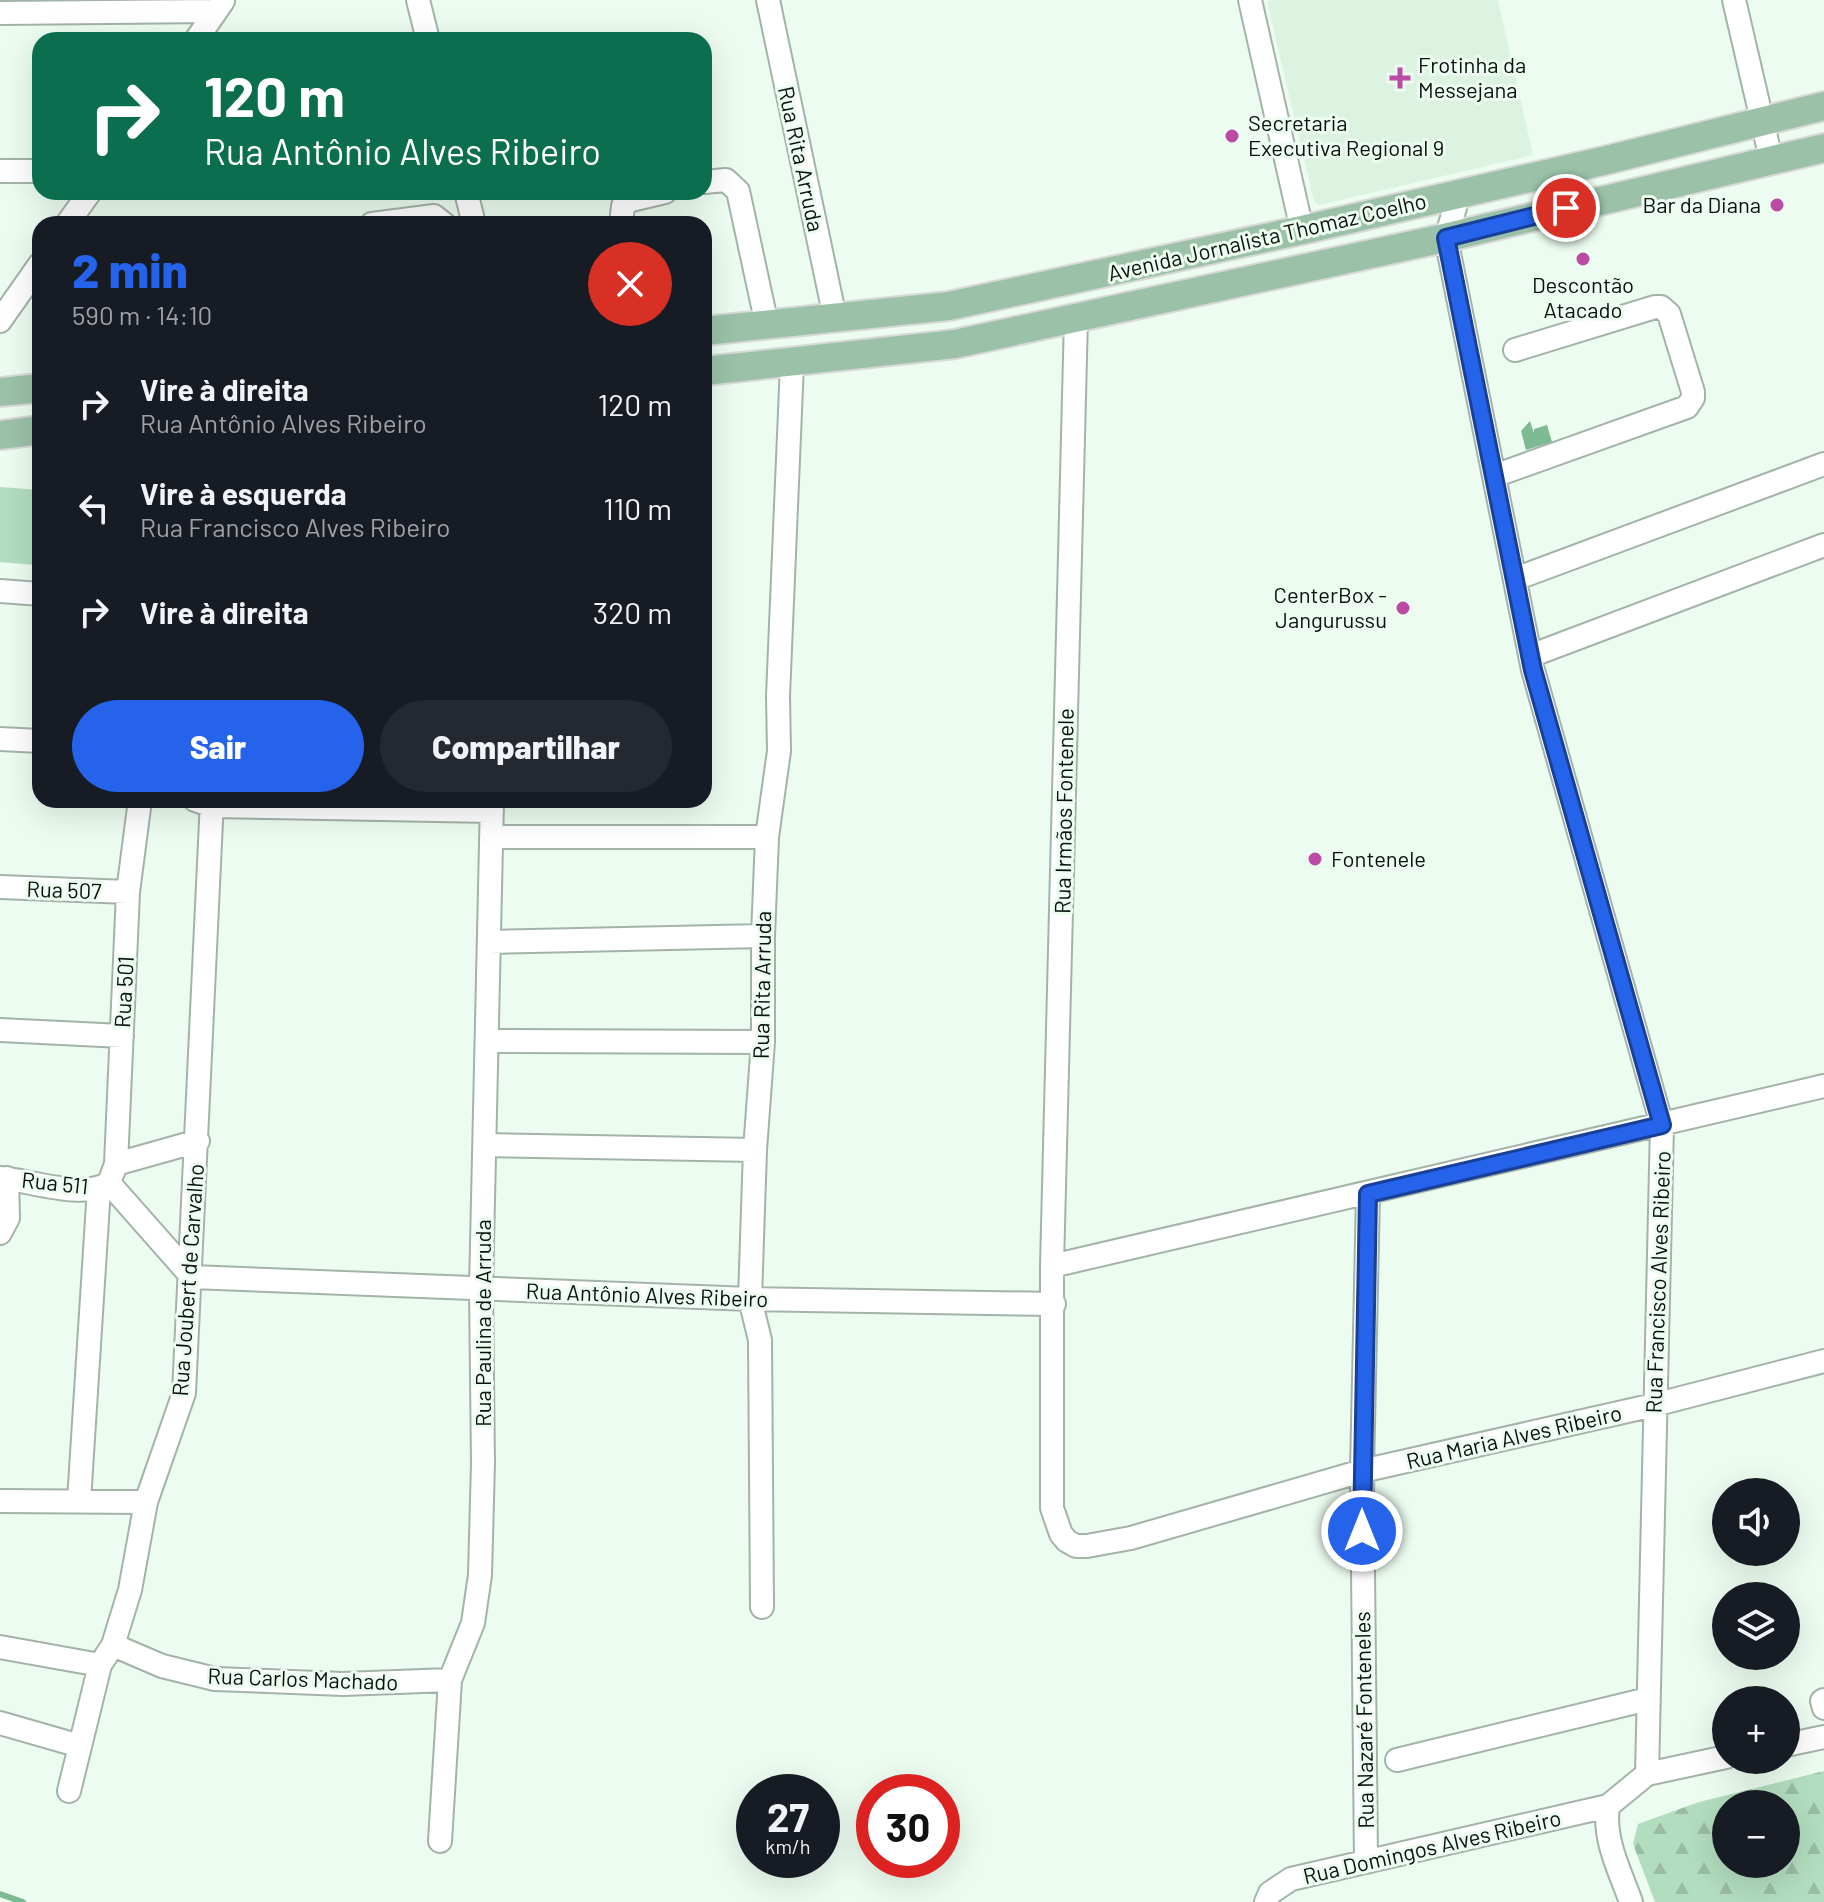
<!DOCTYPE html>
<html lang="pt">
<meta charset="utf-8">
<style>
body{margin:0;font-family:Barlow,sans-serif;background:#242831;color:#f1f3f6;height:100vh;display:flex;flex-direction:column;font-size:30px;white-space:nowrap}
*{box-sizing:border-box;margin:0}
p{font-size:26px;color:#9ea1a6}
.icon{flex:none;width:44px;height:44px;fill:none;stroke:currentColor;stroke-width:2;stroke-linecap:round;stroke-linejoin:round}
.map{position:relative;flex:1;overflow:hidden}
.details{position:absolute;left:32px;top:216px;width:680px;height:592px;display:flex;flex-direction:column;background:#171b24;border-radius:24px;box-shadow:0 8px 32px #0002}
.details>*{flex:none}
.banner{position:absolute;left:32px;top:32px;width:680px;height:168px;border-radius:24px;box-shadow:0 8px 32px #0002;background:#0b6e4f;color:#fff;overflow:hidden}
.fabs{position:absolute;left:1712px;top:1478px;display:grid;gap:16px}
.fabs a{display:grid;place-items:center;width:88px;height:88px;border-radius:50%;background:#171b24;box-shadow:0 8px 32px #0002;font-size:40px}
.speed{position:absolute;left:736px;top:1774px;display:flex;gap:16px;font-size:40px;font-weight:700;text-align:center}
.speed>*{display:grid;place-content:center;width:104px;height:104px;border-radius:50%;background:#171b24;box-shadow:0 8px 32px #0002;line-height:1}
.speed small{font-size:20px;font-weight:400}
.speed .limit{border:12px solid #d22;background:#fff;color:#111}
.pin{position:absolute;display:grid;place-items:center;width:68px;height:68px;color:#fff;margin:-34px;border:4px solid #fff;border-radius:50%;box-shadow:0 2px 8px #0007}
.me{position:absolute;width:88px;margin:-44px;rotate:0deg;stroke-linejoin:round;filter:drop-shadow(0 0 6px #0008)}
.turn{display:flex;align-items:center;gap:28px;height:168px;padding:0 40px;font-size:36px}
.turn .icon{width:104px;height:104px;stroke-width:2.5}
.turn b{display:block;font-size:56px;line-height:68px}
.round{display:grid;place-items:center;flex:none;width:84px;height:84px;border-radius:42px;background:#242831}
.summary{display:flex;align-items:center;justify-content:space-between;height:136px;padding:0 40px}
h1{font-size:48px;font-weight:800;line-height:60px;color:#2563eb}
.button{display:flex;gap:16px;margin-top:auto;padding:16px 40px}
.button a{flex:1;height:92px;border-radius:48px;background:#2563eb;color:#fff;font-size:32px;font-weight:800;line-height:92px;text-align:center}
.button a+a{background:#242831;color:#f1f3f6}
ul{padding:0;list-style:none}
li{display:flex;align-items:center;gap:24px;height:104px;padding:0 40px}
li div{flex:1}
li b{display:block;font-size:30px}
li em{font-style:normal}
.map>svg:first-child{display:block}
.built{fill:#dcf3e2}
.forest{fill:url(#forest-firs);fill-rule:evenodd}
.garden{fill:#b3ddbf}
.water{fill:#7eba91}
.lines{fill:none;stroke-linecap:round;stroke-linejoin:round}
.stream{stroke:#7eba91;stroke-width:6}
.minor-casing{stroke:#a4b3a8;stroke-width:26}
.major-casing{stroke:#d8d9d8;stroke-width:32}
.minor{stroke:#fff;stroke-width:22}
.major{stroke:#9bc2a9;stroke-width:28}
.route-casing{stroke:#184099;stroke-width:20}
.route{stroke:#2563eb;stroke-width:14}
.poi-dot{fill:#bc4ba6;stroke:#ecfcf0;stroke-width:3}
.labels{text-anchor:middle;stroke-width:6;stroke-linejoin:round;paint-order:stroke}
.poi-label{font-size:22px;fill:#0b110d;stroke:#ecfcf0;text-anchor:start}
.street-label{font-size:22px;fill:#0b110d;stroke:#ecfcf0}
</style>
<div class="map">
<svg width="1824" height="1902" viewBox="0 0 1824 1902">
<defs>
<pattern id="forest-firs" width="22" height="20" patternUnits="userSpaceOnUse" patternTransform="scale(2)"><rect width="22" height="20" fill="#b3ddbf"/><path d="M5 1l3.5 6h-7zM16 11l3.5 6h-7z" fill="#99bda3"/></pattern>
</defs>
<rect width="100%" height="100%" fill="#ecfcf0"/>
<!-- built -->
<path class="built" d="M1273 0H1498L1533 155 1319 205 1314 201 1267 2Z"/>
<!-- forest -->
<path class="forest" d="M1824 1771V1902H1655L1633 1844 1638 1824 1699 1802ZM1786 1804V1864H1726V1804Z"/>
<!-- garden -->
<path class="garden" d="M0 487 40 490 35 565 0 562Z"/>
<!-- water -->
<path class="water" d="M1530 421 1534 433V429L1547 425 1552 442 1526 450 1521 431Z"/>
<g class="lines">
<!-- stream -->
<path class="stream" d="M0 1894 23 1902"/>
<defs>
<path id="minor" d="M418 0 428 40
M768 0 835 318
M1250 0 1302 230
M1734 0 1771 159
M0 13 216 11
M196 40 223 1
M0 171H40
M704 182 726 180 738 191 767 325
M466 192 474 224
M1459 194 1446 238 1533 670 1662 1125 1647 1774
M67 224 90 192
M372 224 434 216 444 224
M621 224 623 206 631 200 665 192
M1076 318 1052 1266V1508L1061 1534 1067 1541 1076 1546H1087L1131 1538 1362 1471 1654 1405 1824 1361
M0 321 40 264
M1494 476 1687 407 1693 398V392L1669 314 1661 307H1655L1515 350
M1515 579 1824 464
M0 591 40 594
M1530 656 1824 545
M0 739 40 741
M195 800 212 806 492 811
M492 837H767
M0 887 128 892
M489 942 763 936
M0 1030 122 1036
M487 1041 763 1042
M485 1145 755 1150
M116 1164 198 1141
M0 1178C30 1180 82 1200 109 1183
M109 1183 192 1277 750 1299 1054 1304
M109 1183 116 1164 128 892 140 800
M0 1233 8 1218 7 1178
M1052 1266 1824 1086
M0 1501 146 1502
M79 1501 99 1188
M762 1607 760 1340 750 1299 755 1150 763 1042V936L767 837 779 751 778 696 792 364
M113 1645 162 1666 215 1679 343 1684 450 1680
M0 1647 100 1665
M1824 1700 1822 1701 1824 1708
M0 1723 80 1746
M1786 1745 1824 1737
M1397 1760 1648 1699
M1647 1774 1726 1757
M69 1791 100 1665 113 1645 130 1590 146 1502 184 1393 212 800
M440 1841 450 1680 473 1623 480 1575 483 1463 481 1289 492 800
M1366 1862 1362 1471 1368 1194
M1266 1902 1270 1893 1291 1879 1608 1806
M1631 1902C1620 1871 1603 1840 1608 1806L1647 1774"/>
<path id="major" d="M704 331 949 306 1302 230 1607 160 1824 106
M704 371 955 344 1440 239 1824 148
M0 392 40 388
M0 435 40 430"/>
</defs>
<!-- minor casing -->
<use href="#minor" class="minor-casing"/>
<!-- major casing -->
<use href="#major" class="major-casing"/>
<!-- minor -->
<use href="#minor" class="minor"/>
<!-- major -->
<use href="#major" class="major"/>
</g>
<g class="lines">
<defs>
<path id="route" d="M1362 1531 1368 1194 1662 1125 1533 670 1446 238 1566 208"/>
</defs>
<!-- route casing -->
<use href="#route" class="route-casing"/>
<!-- route -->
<use href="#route" class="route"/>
</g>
<!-- markers -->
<g class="poi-dot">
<path d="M1396 66h8v8h8v8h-8v8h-8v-8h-8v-8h8z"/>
<circle cx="1232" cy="136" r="8"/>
<circle cx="1777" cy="205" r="8"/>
<circle cx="1583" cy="259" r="8"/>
<circle cx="1403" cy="608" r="8"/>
<circle cx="1315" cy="859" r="8"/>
</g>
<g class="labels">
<!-- poi labels -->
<g class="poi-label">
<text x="1418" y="73">Frotinha da<tspan x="1418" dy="25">Messejana</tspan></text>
<text x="1248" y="131">Secretaria<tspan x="1248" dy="25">Executiva Regional 9</tspan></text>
<text x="1761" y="213" text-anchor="end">Bar da Diana</text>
<text x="1583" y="293" text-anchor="middle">Descontão<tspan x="1583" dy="25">Atacado</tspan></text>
<text x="1387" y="603" text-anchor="end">CenterBox -<tspan x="1387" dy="25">Jangurussu</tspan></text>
<text x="1331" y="867">Fontenele</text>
</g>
<!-- street labels -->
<g class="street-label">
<text transform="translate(801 159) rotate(78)" y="8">Rua Rita Arruda</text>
<text transform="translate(1267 237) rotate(-13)" y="8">Avenida Jornalista Thomaz Coelho</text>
<text transform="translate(1064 811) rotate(-89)" y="8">Rua Irmãos Fontenele</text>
<text transform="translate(64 890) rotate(2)" y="8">Rua 507</text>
<text transform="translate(762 985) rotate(-89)" y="8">Rua Rita Arruda</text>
<text transform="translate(124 992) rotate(-87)" y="8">Rua 501</text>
<text transform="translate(55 1183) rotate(6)" y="8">Rua 511</text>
<text transform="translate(188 1280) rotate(-86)" y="8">Rua Joubert de Carvalho</text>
<text transform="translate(1658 1282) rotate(-88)" y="8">Rua Francisco Alves Ribeiro</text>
<text transform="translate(647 1295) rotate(2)" y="8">Rua Antônio Alves Ribeiro</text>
<text transform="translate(483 1323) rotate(-90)" y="8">Rua Paulina de Arruda</text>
<text transform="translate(1514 1437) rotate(-13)" y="8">Rua Maria Alves Ribeiro</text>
<text transform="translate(303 1679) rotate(2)" y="8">Rua Carlos Machado</text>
<text transform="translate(1364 1720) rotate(-91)" y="8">Rua Nazaré Fonteneles</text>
<text transform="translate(1432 1847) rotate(-13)" y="8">Rua Domingos Alves Ribeiro</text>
</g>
</g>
</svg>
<div class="fabs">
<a><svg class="icon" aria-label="sound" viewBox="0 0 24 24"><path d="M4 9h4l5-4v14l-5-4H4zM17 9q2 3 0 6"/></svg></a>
<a><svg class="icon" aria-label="layers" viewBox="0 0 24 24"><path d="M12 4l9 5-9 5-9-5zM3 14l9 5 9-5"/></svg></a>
<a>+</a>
<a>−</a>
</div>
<div class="speed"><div>27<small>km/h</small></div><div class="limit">30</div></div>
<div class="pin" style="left:1566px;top:208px;background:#d93025"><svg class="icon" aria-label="arrive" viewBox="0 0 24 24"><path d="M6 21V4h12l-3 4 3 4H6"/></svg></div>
<svg class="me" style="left:1362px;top:1531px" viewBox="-20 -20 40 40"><circle r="17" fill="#2563eb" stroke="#fff" stroke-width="3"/><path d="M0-11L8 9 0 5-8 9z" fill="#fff"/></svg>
<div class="banner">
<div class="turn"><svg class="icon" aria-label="right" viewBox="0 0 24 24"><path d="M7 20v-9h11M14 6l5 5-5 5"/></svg><div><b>120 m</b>Rua Antônio Alves Ribeiro</div></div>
</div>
<section class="details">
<div class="summary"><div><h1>2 min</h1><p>590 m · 14:10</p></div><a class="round" style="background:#d93025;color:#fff"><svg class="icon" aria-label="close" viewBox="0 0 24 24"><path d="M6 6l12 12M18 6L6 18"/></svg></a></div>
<ul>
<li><svg class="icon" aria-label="right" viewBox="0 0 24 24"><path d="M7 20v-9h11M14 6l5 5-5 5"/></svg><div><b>Vire à direita</b><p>Rua Antônio Alves Ribeiro</p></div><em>120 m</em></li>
<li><svg class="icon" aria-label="left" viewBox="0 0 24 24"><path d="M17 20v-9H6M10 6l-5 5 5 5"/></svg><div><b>Vire à esquerda</b><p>Rua Francisco Alves Ribeiro</p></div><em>110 m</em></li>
<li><svg class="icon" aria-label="right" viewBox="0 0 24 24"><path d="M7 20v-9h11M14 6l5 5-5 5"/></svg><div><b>Vire à direita</b></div><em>320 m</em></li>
</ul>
<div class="button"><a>Sair</a><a>Compartilhar</a></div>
</section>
</div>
